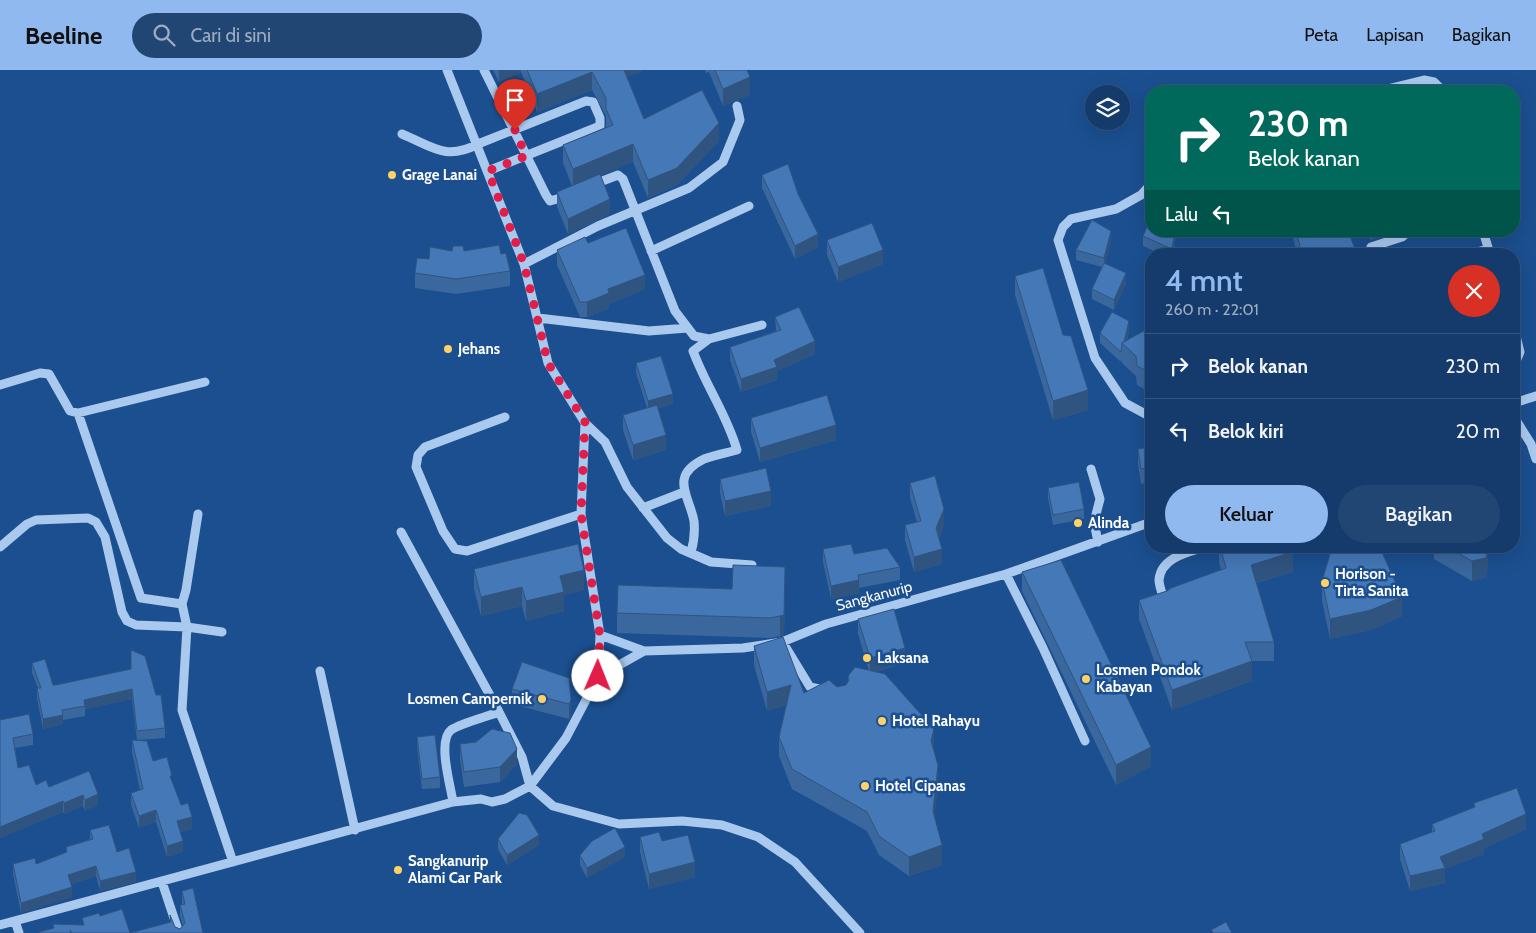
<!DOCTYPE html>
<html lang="id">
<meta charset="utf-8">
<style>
body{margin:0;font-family:Cabin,sans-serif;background:#214673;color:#f1f3f6;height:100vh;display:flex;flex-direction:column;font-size:19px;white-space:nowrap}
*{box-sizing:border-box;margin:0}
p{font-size:16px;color:#9dadc1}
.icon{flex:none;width:28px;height:28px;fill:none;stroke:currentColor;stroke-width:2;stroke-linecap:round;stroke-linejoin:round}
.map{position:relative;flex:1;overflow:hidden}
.drawer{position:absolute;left:1145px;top:178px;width:375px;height:305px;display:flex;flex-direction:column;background:#143b6b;border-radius:20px;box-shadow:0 5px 20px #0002,0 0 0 1px #33557e}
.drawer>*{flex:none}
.top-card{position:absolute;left:1145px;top:15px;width:375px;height:152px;border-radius:20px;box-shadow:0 5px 20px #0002,0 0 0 1px #33557e;background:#00695c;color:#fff;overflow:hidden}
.fabs{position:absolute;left:1085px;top:15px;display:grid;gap:10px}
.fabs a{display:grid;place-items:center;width:45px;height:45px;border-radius:50%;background:#143b6b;box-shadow:0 5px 20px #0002,0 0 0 1px #33557e;font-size:25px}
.pin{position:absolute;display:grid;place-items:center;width:42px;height:42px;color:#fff;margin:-51px -21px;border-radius:50% 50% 50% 0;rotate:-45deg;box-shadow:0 0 5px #0007}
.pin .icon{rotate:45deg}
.me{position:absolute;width:55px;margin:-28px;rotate:1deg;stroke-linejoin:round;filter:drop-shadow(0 0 4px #0008)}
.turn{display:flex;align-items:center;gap:18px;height:105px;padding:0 20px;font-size:22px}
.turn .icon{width:65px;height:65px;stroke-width:2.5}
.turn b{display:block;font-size:35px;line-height:42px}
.then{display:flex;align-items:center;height:48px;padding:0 20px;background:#0003;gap:10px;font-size:19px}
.round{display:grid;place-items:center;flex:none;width:52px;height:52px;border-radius:26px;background:#214673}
.summary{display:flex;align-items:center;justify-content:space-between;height:85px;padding:0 20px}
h1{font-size:30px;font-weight:600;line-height:38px;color:#90b9f0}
.cta{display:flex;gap:10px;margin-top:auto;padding:10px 20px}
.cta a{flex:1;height:58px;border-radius:30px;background:#90b9f0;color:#111;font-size:20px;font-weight:600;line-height:58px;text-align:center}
.cta a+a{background:#214673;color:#f1f3f6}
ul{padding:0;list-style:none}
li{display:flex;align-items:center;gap:15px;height:65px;padding:0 20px;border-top:1px solid #33557e}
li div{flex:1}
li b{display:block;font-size:19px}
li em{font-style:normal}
header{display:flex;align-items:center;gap:30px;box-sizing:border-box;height:70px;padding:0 25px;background:#90b9f0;color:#111}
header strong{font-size:24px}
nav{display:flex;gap:28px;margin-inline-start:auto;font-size:18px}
.search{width:350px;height:45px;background:#214673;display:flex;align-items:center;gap:12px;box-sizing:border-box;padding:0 18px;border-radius:28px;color:#9dadc1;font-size:19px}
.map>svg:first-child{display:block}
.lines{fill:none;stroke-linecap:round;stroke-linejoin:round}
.minor{stroke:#a9c9ee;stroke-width:9}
.wall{fill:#3a679d}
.shaded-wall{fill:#305480}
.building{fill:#4478b7;stroke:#305480}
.route{stroke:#e11d48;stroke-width:9;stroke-dasharray:0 16.2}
.poi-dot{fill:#ffd166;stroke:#1b4f8f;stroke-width:2}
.labels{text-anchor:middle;stroke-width:5;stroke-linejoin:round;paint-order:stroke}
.poi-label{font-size:15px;font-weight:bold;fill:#fff;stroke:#1b4f8f;text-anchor:start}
.street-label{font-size:15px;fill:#fff;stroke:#1b4f8f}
</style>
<header>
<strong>Beeline</strong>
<div class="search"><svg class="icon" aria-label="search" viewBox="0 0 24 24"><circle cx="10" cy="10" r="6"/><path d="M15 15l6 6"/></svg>Cari di sini</div>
<nav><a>Peta</a><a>Lapisan</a><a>Bagikan</a></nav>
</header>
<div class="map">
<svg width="1536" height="863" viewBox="0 0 1536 863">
<rect width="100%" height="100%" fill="#1b4f8f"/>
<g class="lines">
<!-- minor -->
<path class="minor" d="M484 0 546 125 550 131 567 126
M1354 21H1364
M1379 21 1424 10 1434 12 1443 21
M402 64C433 77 446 91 478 74L586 31 593 32 600 48V56L488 101
M1151 114 1141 125 1116 139 1071 149 1063 157 1058 170 1095 288 1125 333 1151 347
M592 115 618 105 623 109 675 241 694 266 709 269
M1483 161 1490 184
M1371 177 1402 167 1409 161
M651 181 749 136
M1469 184 1488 179
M524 194 598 156 689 118 723 92 740 50 737 36
M538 248 649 261 688 258
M1514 258 1520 282 1514 296
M0 315 40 303 49 304 70 341 78 343 205 312
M1514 333 1536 326
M78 343 141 528 182 534
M505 347 425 377 418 385 416 397 443 461 455 479 467 481 581 444
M1514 347 1531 374 1536 389
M585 353 605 372 627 417 667 468 681 479 711 492 752 495
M1091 399 1100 429 1094 452 1098 472
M643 438 684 422
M198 444 186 520 182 534 187 557 182 640 233 792
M401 462 499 642 522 687 530 716 553 736 619 754 682 751 722 755 758 767 795 792 860 863
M0 477 27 454 36 450 88 448 96 452 105 467 122 542 127 551 136 555 187 557 222 562
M691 482C694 472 695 462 694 451 689 425 669 406 704 389 714 385 726 383 737 380 727 345 706 316 693 281L709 269 762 255
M1006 504 1043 578 1085 671
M1165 533C1163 526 1159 516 1159 510 1161 486 1191 482 1208 476
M600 565 644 581 743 578 782 572 826 554 1006 504 1151 452
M785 576 810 617 824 620
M320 601 355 760
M598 607 644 581
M453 732C451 717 437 671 451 660 461 653 486 647 499 642
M162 812 179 863
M15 851 19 863
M0 855 453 732 481 729 492 732 505 729 530 716 566 668 598 607 600 565 581 444 585 353 548 293 524 194 447 0"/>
</g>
<!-- wall -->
<path class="wall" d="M493 0H642V1L627 7 644 49 719 71 677 115 648 128 633 92 601 105 610 144 568 164 557 137V122L572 116 563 93V75L606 57V46L592 20 537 42 521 2 499 12Z
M705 0H747L750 25 723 36 709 2 706 3Z
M762 105 818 177 795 189 762 118Z
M1151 161H1177L1173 184H1161L1143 176V166Z
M1292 161H1332L1333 164 1357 184H1297L1292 164Z
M1356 161H1381L1377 168 1372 170Z
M827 170 883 194 838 212 827 185Z
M1111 171 1105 194 1126 213 1114 240 1092 229V219L1102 197 1076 190V180Z
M588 173 645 219 609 234V238L587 247H580L557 195V180Z
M452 181H464L501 184 510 201V216L456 224 415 218V203Z
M1015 206 1063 265 1088 340 1053 350 1015 225Z
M775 247 815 284 777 301V310L741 322 730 290V277L776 261Z
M1151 257V323L1137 315 1136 306 1122 293V289L1121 292 1100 273V263L1129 262 1127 270Z
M636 293 673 334 658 338 666 380 633 390 623 360V345L647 338 636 303Z
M751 348 836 370 760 392 751 362Z
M1151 377V412L1141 414 1138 394V379Z
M720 409 771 436 725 446 720 423Z
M910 413 944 454 939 467 942 494 914 502 905 470V455L917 452 910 428Z
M1048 418 1084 439V449L1053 455 1048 428Z
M1219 476H1292L1293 502 1256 513 1274 572V591H1252V611L1172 640 1139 549V530L1167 521 1221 500 1219 492Z
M1434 476H1488V495L1486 507 1472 511 1434 489Z
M823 479 854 484 900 497V510L859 518V523L831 529 823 492Z
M474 499 584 520 564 525V541L526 551 522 536 481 546 474 519Z
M1022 502 1151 696 1116 715 1022 521Z
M1322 511 1402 546 1371 560 1330 569 1322 530Z
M785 516 784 565 780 566 770 568 617 563V543L732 519Z
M858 549 905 593 875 602 933 680 938 714 934 747 942 795 909 806 879 785 867 761 792 719 779 686V667L786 635 767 641 754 595V576L804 623 846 615 848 613V606L869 601 858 564Z
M32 593 53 615H56L131 599 165 658V668L137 670 132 629 85 639V646L63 650V654L43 659 37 628V618H38L32 603Z
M569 608 571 645 569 649 512 634V619Z
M0 650 33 664V675L15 678 18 698 36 715 49 717 89 701 98 735 85 741 83 736 64 744 63 742 0 768Z
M417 667 440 707V718L422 719 417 677Z
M132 670 153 691 172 711 181 735 192 759 181 762 183 782 167 787 156 752 139 758 131 735V723L140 720 132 682Z
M460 674 517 694 500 712 464 717 460 689Z
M1474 733 1526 759 1484 778V784L1445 799V813L1410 821 1400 789V774L1432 762V754L1474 738Z
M90 760 117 782 136 812 100 821 96 806 71 814 72 827 21 843 13 804V794H36L66 783V777L90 769Z
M640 767 662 771 695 807 649 819 640 782Z
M498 769 539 775 507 795 498 779Z
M580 785 625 787 587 808 580 795Z
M182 821 203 863H130L170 852V845L175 857 180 859 183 856 180 846V835H182Z"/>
<!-- shaded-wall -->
<path class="shaded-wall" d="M499 0H521V2L499 12Z
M621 0H642V1L621 10Z
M592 2V20L537 42V24Z
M750 7V25L723 36V19Z
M719 53V71L677 115 648 128V110Z
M633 74V92L573 117V99Z
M610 129V144L568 164V149Z
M1111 161V171L1104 198V188Z
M1175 161H1177L1173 184H1172Z
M1372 161H1381L1377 168 1372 170Z
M818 164V177L795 189V176Z
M883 180V194L838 212V197Z
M1126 203V213L1114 240V230Z
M645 205V219L609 234V238L587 247V232L608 219Z
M1129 251V262L1125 276 1123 274Z
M815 271V284L777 301V310L741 322V309L774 290Z
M1088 320V340L1053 350V331Z
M673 324V334L648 341V331Z
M836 355V370L760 392V378Z
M666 365V380L633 390V375Z
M771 421V436L725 446V431Z
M944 439V454L936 473V458Z
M1488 476V495L1486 507 1472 511V491Z
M942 479V494L914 502V487Z
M1293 482V502L1251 514V495Z
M785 497 784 565 780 566V546Z
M584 500V520L564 525V541L526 551V531L560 506Z
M859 510V523L831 529V516Z
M522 517V536L481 546V527Z
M1402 527V546L1371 560 1330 569V549Z
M905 578V593L870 603V588Z
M1252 591V611L1172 640V620Z
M791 615V634L767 641V622Z
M132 619V629L85 639 84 630Z
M571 630V645L569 649V634Z
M63 645V654L43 659V649Z
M934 659V679L931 690V671Z
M1151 677V696L1116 715V695Z
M517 679V694L500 712V697Z
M938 695V714L933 760V741Z
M98 724V735L85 741V730Z
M83 725V736L64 744V733Z
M63 731V742L0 768V757Z
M156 740V752L139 758V746Z
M1526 744V759L1484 778V784L1445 799V813L1410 821V806L1440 787 1482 764Z
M192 747V759L177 763V751Z
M539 765V775L507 795V785Z
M183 771V782L167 787V776Z
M942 775V795L909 806V787Z
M625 777V787L587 808V798Z
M695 792V807L649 819V804Z
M96 796V806L68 815V805Z
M136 802V812L100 821V811Z
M72 817V827L21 843V833Z"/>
<!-- building -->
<path class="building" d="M527 0H624L644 49 702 20 719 53 677 98 648 110 633 74 573 99 563 75 613 55 606 39V28L592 2 537 24Z
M715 0H747L750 7 723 19Z
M788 94 798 124 818 164 795 176 762 105Z
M600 104 610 129 568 149 557 122Z
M1151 148V161H1175L1172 179 1143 166Z
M1092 150 1111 161 1104 188 1076 180Z
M872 153 883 180 838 197 827 170Z
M626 158 645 205 608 219 609 223 587 232H580L557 180 585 167 588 173Z
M1296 161H1332L1333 164 1340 161H1348L1357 184H1302Z
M499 175 501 184 506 183 510 201 456 209 415 203 417 188 429 189 430 177 452 181 453 176H463L464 181Z
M1104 193 1126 203 1114 230 1092 219Z
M1043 198 1063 265 1071 266 1088 320 1053 331 1015 206Z
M799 237 815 271 774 290 777 297 741 309 730 277 781 260 775 247Z
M1112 242 1129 251 1124 272 1122 273 1121 282 1100 263Z
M1151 257V303L1137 296 1136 286 1122 273Z
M661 286 673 324 648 331 636 293Z
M827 325 836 355 760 378 751 348Z
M657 335 666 365 633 375 623 345Z
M1151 377V397L1141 399 1138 379Z
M766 398 771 421 725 431 720 409Z
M935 406 944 439 936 458 942 479 914 487 905 455 921 451 910 413Z
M1079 412 1084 439 1053 445 1048 418Z
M578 474 584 500 560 506 564 522 526 531 522 517 481 527 474 499Z
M851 474 854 484 887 478 900 497 858 505 859 510 831 516 823 479Z
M1220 476H1292L1293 482 1251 495 1274 572H1245L1252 591 1172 620 1139 530 1167 521 1171 518 1226 498Z
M1343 476H1373L1381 480 1402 527 1371 540 1330 549 1322 511 1331 481Z
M1446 476H1488L1486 488 1472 491Z
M1061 490 1151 677 1116 695 1022 502Z
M733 495 785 497 784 545 780 546 770 548 617 543 618 515 732 519Z
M894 539 905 578 870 588 858 549Z
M783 567 804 623 829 610 837 617 846 615 849 610 848 606 855 597 885 604 934 659 931 671 938 695 933 741 942 775 909 787 879 766 867 742 792 699 779 667 791 615 767 622 754 576Z
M131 580 145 586 156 625H161L165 658 137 661 132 619 84 630 85 636 62 640 63 645 43 649 37 618H41L32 593 45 589 53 615H56L131 599Z
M522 592 569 608 571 630 569 634 512 619Z
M29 644 33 664 13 668 18 698 29 695 36 715 46 710 49 717 89 701 98 724 85 730 83 725 64 733 63 731 0 757V650Z
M492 659 510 663 517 679 500 697 464 702 460 674 476 672Z
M435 665 440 707 422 709 417 667Z
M132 670 147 671 153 691 167 687 172 706H170L181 735 188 733 192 747 177 751 183 771 167 776 156 740 139 746 131 723 143 719Z
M1517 718 1526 744 1482 764 1484 769 1440 787 1445 798 1410 806 1400 774 1435 761 1432 754 1475 737 1474 733Z
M519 743 527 745 539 765 507 785 498 769Z
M109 755 117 782 129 778 136 802 100 811 96 796 68 805 72 817 21 833 13 794 35 788 36 794 67 782 66 777 93 769 90 760Z
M615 758 625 777 587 798 580 785 592 771Z
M659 762 662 771 688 765 695 792 649 804 640 767Z
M193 818 203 863H130L171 852 170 845 175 857 180 859 185 853 180 835 185 834 182 821Z
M122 839 130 863H72L70 860 71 863H39V862L54 858 53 854 84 855 82 848 99 843 100 846Z
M1226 852 1232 863H1211L1213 862 1211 860Z"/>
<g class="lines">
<!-- route -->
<path class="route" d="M515 60 526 86 488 101 524 194 548 293 585 352 581 444 600 566 598 606"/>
</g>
<!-- markers -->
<g class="poi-dot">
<circle cx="392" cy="105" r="5"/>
<circle cx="448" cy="279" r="5"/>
<circle cx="1078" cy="453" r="5"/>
<circle cx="1325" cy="513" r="5"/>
<circle cx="867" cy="588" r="5"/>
<circle cx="1086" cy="609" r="5"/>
<circle cx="542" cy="629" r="5"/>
<circle cx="882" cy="651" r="5"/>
<circle cx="865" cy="716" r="5"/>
<circle cx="398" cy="800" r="5"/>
</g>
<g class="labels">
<!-- poi labels -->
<g class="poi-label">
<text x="402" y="110">Grage Lanai</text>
<text x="458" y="284">Jehans</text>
<text x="1088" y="458">Alinda</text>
<text x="1335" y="509">Horison -<tspan x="1335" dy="17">Tirta Sanita</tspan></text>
<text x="877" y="593">Laksana</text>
<text x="1096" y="605">Losmen Pondok<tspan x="1096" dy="17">Kabayan</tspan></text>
<text x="532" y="634" text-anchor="end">Losmen Campernik</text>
<text x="892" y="656">Hotel Rahayu</text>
<text x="875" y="721">Hotel Cipanas</text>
<text x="408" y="796">Sangkanurip<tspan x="408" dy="17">Alami Car Park</tspan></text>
</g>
<!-- street labels -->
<g class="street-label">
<text transform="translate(874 526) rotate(-15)" y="5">Sangkanurip</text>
</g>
</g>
</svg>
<div class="fabs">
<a><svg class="icon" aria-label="layers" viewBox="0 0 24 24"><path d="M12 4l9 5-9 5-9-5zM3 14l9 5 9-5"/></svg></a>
</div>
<div class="pin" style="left:515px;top:60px;background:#d93025"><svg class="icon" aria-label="arrive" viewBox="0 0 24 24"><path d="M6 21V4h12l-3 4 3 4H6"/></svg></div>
<svg class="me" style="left:598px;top:606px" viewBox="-20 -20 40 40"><circle r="19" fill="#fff"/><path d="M0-13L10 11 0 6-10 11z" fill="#e11d48"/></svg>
<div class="top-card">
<div class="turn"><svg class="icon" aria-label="right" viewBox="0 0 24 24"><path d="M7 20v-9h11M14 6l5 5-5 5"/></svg><div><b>230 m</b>Belok kanan</div></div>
<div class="then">Lalu<svg class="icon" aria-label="left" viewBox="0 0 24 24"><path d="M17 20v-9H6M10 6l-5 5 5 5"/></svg></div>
</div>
<section class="drawer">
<div class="summary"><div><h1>4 mnt</h1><p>260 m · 22:01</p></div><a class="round" style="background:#d93025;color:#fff"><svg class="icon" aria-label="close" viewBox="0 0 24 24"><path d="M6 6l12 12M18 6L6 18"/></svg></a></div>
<ul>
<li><svg class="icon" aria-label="right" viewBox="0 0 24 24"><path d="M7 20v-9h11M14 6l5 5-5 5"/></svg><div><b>Belok kanan</b></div><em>230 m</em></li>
<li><svg class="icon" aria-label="left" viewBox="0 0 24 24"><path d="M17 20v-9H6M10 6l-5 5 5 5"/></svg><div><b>Belok kiri</b></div><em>20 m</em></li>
</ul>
<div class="cta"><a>Keluar</a><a>Bagikan</a></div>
</section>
</div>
